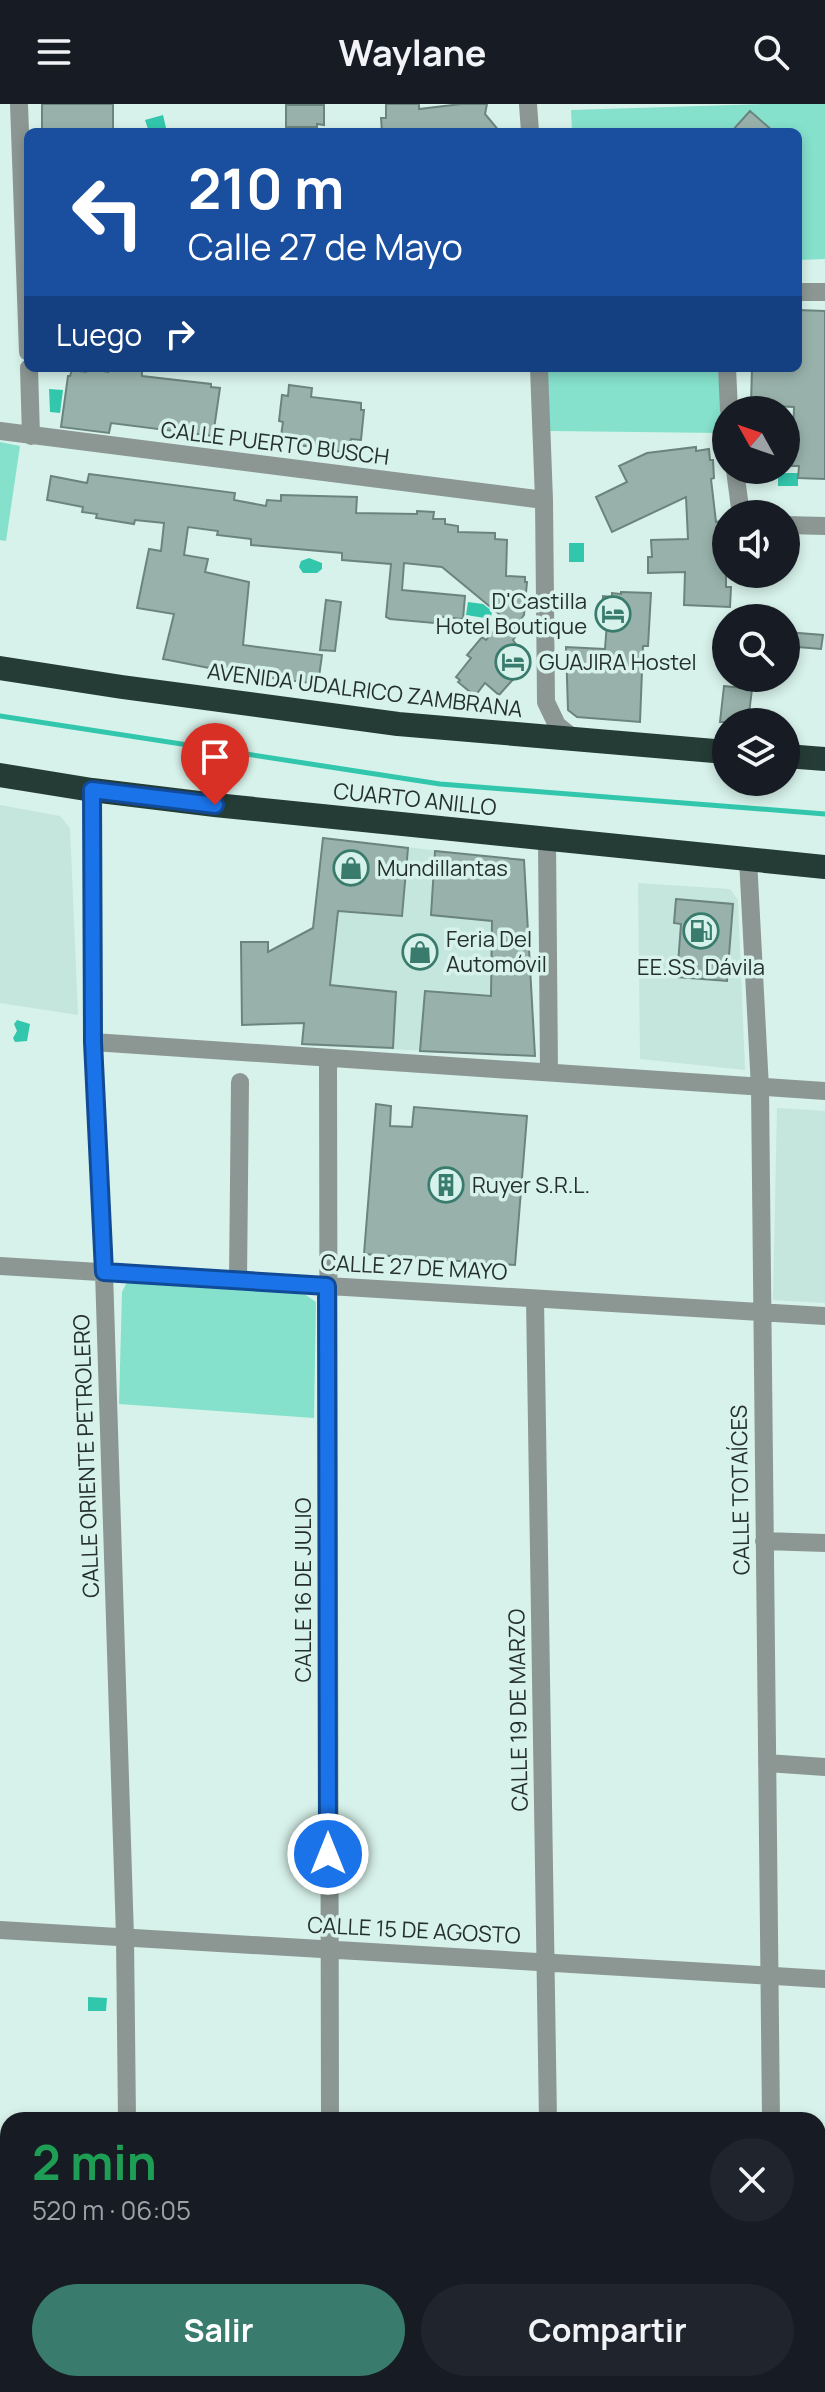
<!DOCTYPE html>
<html lang="es">
<meta charset="utf-8">
<style>
body{margin:0;font-family:Manrope,sans-serif;background:#20242c;color:#f1f3f6;height:100vh;display:flex;flex-direction:column;font-size:30px;white-space:nowrap}
*{box-sizing:border-box;margin:0}
p{font-size:26px;color:#9ea1a6}
.icon{flex:none;width:44px;height:44px;fill:none;stroke:currentColor;stroke-width:2;stroke-linecap:round;stroke-linejoin:round}
.map{position:relative;flex:1;overflow:hidden}
.side{position:absolute;left:0px;top:2008px;width:826px;height:280px;display:flex;flex-direction:column;background:#171b24;border-radius:24px 24px 0 0;box-shadow:0 4px 12px #0003}
.side>*{flex:none}
.top-card{position:absolute;left:24px;top:24px;width:778px;height:244px;border-radius:12px;box-shadow:0 4px 12px #0003;background:#1a4fa0;color:#fff;overflow:hidden}
.needle{width:52px;rotate:310deg}
.buttons{position:absolute;left:712px;top:292px;display:grid;gap:16px}
.buttons a{display:grid;place-items:center;width:88px;height:88px;border-radius:50%;background:#171b24;box-shadow:0 4px 12px #0003;font-size:40px}
.pin{position:absolute;display:grid;place-items:center;width:68px;height:68px;color:#fff;margin:-82px -34px;border-radius:50% 50% 50% 0;rotate:-45deg;box-shadow:0 0 8px #0007}
.pin .icon{rotate:45deg}
.me{position:absolute;width:88px;margin:-44px;rotate:0deg;stroke-linejoin:round;filter:drop-shadow(0 0 6px #0008)}
.turn{display:flex;align-items:center;gap:28px;height:168px;padding:0 32px;font-size:36px}
.turn .icon{width:104px;height:104px;stroke-width:2.5}
.turn b{display:block;font-size:56px;line-height:68px}
.then{display:flex;align-items:center;height:76px;padding:0 32px;background:#0003;gap:16px;font-size:30px}
.round{display:grid;place-items:center;flex:none;width:84px;height:84px;border-radius:42px;background:#20242c}
.overview{display:flex;align-items:center;justify-content:space-between;height:136px;padding:0 32px}
h1{font-size:48px;font-weight:700;line-height:60px;color:#1e9e55}
.action{display:flex;gap:16px;margin-top:auto;padding:16px 32px}
.action a{flex:1;height:92px;border-radius:48px;background:#397c6d;color:#fff;font-size:32px;font-weight:700;line-height:92px;text-align:center}
.action a+a{background:#20242c;color:#f1f3f6}
header{display:flex;justify-content:space-between;align-items:center;height:104px;padding:0 32px;background:#171b24;font-size:36px;font-weight:700}
.map>svg:first-child{display:block}
.built{fill:#c4e6dd}
.green{fill:#85e1cc}
.water{fill:#32c7ac}
.lines{fill:none;stroke-linecap:round;stroke-linejoin:round}
.stream{stroke:#32c7ac;stroke-width:5}
.building{fill:#98b2ab;stroke:#6c847e;stroke-width:2}
.minor{stroke:#8c9794;stroke-width:18}
.highway{stroke:#253c36;stroke-width:24}
.route-casing{stroke:#114b97;stroke-width:20}
.route{stroke:#1a73e8;stroke-width:14}
.labels{text-anchor:middle;stroke-width:7;stroke-linejoin:round;paint-order:stroke}
.street-label{font-size:22px;fill:#25302d;stroke:#d7f2ea}
.poi-label{font-size:22px;fill:#25302d;stroke:#d7f2ea;text-anchor:start}
</style>
<header><svg class="icon" aria-label="menu" viewBox="0 0 24 24"><path d="M4 6h16M4 12h16M4 18h16"/></svg>Waylane<svg class="icon" aria-label="search" viewBox="0 0 24 24"><circle cx="10" cy="10" r="6"/><path d="M15 15l6 6"/></svg></header>
<div class="map">
<svg width="825" height="2288" viewBox="0 0 825 2288">
<rect width="100%" height="100%" fill="#d7f2ea"/>
<!-- built -->
<path class="built" d="M0 701 60 712 70 724 78 911 0 899Z
M323 734 524 756 535 952 302 941Z
M638 779 730 785 738 796 745 966 640 955Z
M777 1004 825 1007V1199L773 1196Z"/>
<!-- green -->
<path class="green" d="M764 0H825V155L798 156V28H572L571 6Z
M547 264H718L723 329 550 327Z
M0 338 20 342 6 437 0 436Z
M133 1176 296 1189 306 1191 316 1198 314 1314 119 1300 122 1188 126 1180Z
M818 2046H825V2215H818Z"/>
<!-- water -->
<path class="water" d="M163 11 167 28H149L145 16Z
M49 285 63 286 60 309 50 308Z
M778 369H798V382H778Z
M569 439H584V458H569Z
M309 454 322 459V465L317 469H303L299 463 301 457Z
M468 498 483 500 492 507 491 515 466 511Z
M17 916 30 920 27 937 15 938 13 934 17 927 14 920Z
M88 1893 107 1894 106 1907H88Z"/>
<g class="lines">
<!-- stream -->
<path class="stream" d="M0 612 440 680 825 710"/>
</g>
<!-- building -->
<path class="building" d="M42 0H113V28H96V25L42 27Z
M386 0H419V5L461 0H487L485 10 500 28H382L381 14H386Z
M286 1H324V21L317 20V23H286Z
M750 7 774 28H731Z
M798 206 825 207V375L798 374 799 362H792L794 303 751 301 752 264H798Z
M87 264 108 268V264H142V272L211 280V283L220 284 213 332 111 319 109 329 61 323 68 272H70L72 266 86 268Z
M289 281 312 284 311 293 361 299V306H364L361 336 351 335 349 349 292 340 293 333 281 332 283 318 279 317 282 291 288 292Z
M696 343V347L709 345 710 356H713L714 374 711 375 716 418 726 416V483H731L730 503 684 501 685 468 648 469V453H652L651 436 688 435 686 393 612 428 596 393 627 378 619 362 647 349Z
M89 370 235 389 234 396 266 402 267 396 281 397V391L357 393 356 409 417 410V407L434 408 433 415H445V420L458 422V428L495 429V435L507 436 506 472 525 473V478H527L524 511 515 523 520 527 513 536 520 546 512 555 517 559 512 565 518 570 499 591 485 579 475 592 458 578 460 576 456 573 471 554 467 551 482 533 486 536 505 515 442 463 404 459 402 486 465 492 463 515 435 512 434 519 390 515 386 513 391 460 342 456V449L251 441V435L217 431 218 427 188 423 184 451 208 455 205 468 249 478 243 541 322 551 318 580 240 570 163 555 174 510 137 504 149 445 161 447 164 419 135 416 134 420 96 414 97 410 82 408 83 403 47 396 51 372 87 379Z
M621 488 651 489 648 542H643L640 618 577 613 568 606 566 543 605 545 607 518 602 517 603 492 612 493V489L621 490Z
M326 496 341 498 335 547 320 546Z
M786 528 823 531 821 545 786 542Z
M724 582 752 585 748 618H720Z
M323 734 408 744 402 812 338 807 330 881 396 888 393 944 302 940 304 919 242 921 241 838H268V848L313 824Z
M435 747 524 756 535 952 420 947 425 887 491 892 492 817 431 811Z
M676 795 733 800 727 877 677 873 681 820 674 819Z
M376 1000 391 1002 390 1022 412 1023 414 1003 527 1012 515 1161 364 1150Z"/>
<g class="lines">
<!-- minor -->
<path class="minor" d="M19 0 28 248
M528 0 530 28
M798 188H825
M29 264 31 332
M539 264 544 396 546 598 557 621 576 636
M727 264 729 306
M0 327 544 396
M735 366 740 404 744 410
M786 421 825 422
M92 686 93 938 104 1168 125 1833 127 2016
M547 736 549 968
M748 755 760 984 771 2016
M93 938 825 987
M328 955 330 2016
M0 1162 825 1212
M238 1177 240 978
M535 1195 548 2016
M764 1437 825 1439
M767 1659 825 1663
M0 1826 825 1875
M131 2280V2288
M333 2280V2288
M551 2280V2288
M775 2280V2288"/>
<!-- highway -->
<path class="highway" d="M0 564 122 583 398 620 726 648
M786 652 825 655
M0 671 92 686 215 701 825 763"/>
</g>
<g class="lines">
<defs>
<path id="route" d="M215 701 92 686 93 938 104 1168 327 1182 328 1750"/>
</defs>
<!-- route casing -->
<use href="#route" class="route-casing"/>
<!-- route -->
<use href="#route" class="route"/>
</g>
<!-- icons -->
<defs>
<symbol id="hotel-ring" viewBox="-11 -11 22 22"><circle r="9.5" fill="#d7f2ea" stroke="#397c6d" stroke-width="1.5"/><path d="M-6-4.5h1.5V1H6V5H4.5V3h-9V5H-6ZM-4 0a1.8 1.8 0 1 1 3.6 0ZM.5 0V-2.5h3Q6-2.5 6 0Z" fill="#397c6d"/></symbol>
<symbol id="shop-ring" viewBox="-11 -11 22 22"><circle r="9.5" fill="#d7f2ea" stroke="#397c6d" stroke-width="1.5"/><path d="M-5-2.5h2.3a2.7 3.5 0 0 1 5.4 0H5L5.5 6h-11ZM-1.5-2.5h3a1.5 2.3 0 0 0-3 0Z" fill="#397c6d"/></symbol>
<symbol id="fuel-ring" viewBox="-11 -11 22 22"><circle r="9.5" fill="#d7f2ea" stroke="#397c6d" stroke-width="1.5"/><path d="M-5.5-6h7V0h2V4h1.3V-2.5L3-4.5l.8-.8L6-3V5H2.5V1h-1V6h-7ZM-4.2-4.7v3.2H.2V-4.7Z" fill="#397c6d"/></symbol>
<symbol id="building-ring" viewBox="-11 -11 22 22"><circle r="9.5" fill="#d7f2ea" stroke="#397c6d" stroke-width="1.5"/><path d="M-4-6H4V6H1V3H-1V6H-4ZM-2.5-4.3h1.7v1.8h-1.7ZM.8-4.3h1.7v1.8H.8ZM-2.5-1h1.7V.8h-1.7ZM.8-1h1.7V.8H.8Z" fill="#397c6d"/></symbol>
</defs>
<g fill-rule="evenodd">
<use href="#hotel-ring" x="593" y="490" width="40" height="40"/>
<use href="#hotel-ring" x="493" y="538" width="40" height="40"/>
<use href="#shop-ring" x="331" y="744" width="40" height="40"/>
<use href="#fuel-ring" x="681" y="807" width="40" height="40"/>
<use href="#shop-ring" x="400" y="828" width="40" height="40"/>
<use href="#building-ring" x="426" y="1061" width="40" height="40"/>
</g>
<g class="labels">
<!-- street labels -->
<g class="street-label">
<text transform="translate(275 339) rotate(7)" y="8">CALLE PUERTO BUSCH</text>
<text transform="translate(365 586) rotate(7)" y="8">AVENIDA UDALRICO ZAMBRANA</text>
<text transform="translate(415 695) rotate(6)" y="8">CUARTO ANILLO</text>
<text transform="translate(414 1163) rotate(3)" y="8">CALLE 27 DE MAYO</text>
<text transform="translate(86 1352) rotate(-92)" y="8">CALLE ORIENTE PETROLERO</text>
<text transform="translate(740 1386) rotate(-91)" y="8">CALLE TOTAÍCES</text>
<text transform="translate(303 1486) rotate(-90)" y="8">CALLE 16 DE JULIO</text>
<text transform="translate(518 1606) rotate(-91)" y="8">CALLE 19 DE MARZO</text>
<text transform="translate(414 1826) rotate(3)" y="8">CALLE 15 DE AGOSTO</text>
</g>
<!-- poi labels -->
<g class="poi-label">
<text x="587" y="505" text-anchor="end">D'Castilla<tspan x="587" dy="25">Hotel Boutique</tspan></text>
<text x="539" y="566">GUAJIRA Hostel</text>
<text x="377" y="772">Mundillantas</text>
<text x="446" y="843">Feria Del<tspan x="446" dy="25">Automóvil</tspan></text>
<text x="701" y="871" text-anchor="middle">EE.SS. Dávila</text>
<text x="472" y="1089">Ruyer S.R.L.</text>
</g>
</g>
</svg>
<div class="buttons">
<a><svg class="needle" viewBox="-14 -14 28 28"><path d="M0-13l5 13h-10z" fill="#e53935"/><path d="M0 13l5-13h-10z" fill="#9ea1a6"/></svg></a>
<a><svg class="icon" aria-label="sound" viewBox="0 0 24 24"><path d="M4 9h4l5-4v14l-5-4H4zM17 9q2 3 0 6"/></svg></a>
<a><svg class="icon" aria-label="search" viewBox="0 0 24 24"><circle cx="10" cy="10" r="6"/><path d="M15 15l6 6"/></svg></a>
<a><svg class="icon" aria-label="layers" viewBox="0 0 24 24"><path d="M12 4l9 5-9 5-9-5zM3 14l9 5 9-5"/></svg></a>
</div>
<div class="pin" style="left:215px;top:701px;background:#d93025"><svg class="icon" aria-label="arrive" viewBox="0 0 24 24"><path d="M6 21V4h12l-3 4 3 4H6"/></svg></div>
<svg class="me" style="left:328px;top:1750px" viewBox="-20 -20 40 40"><circle r="17" fill="#1a73e8" stroke="#fff" stroke-width="3"/><path d="M0-11L8 9 0 5-8 9z" fill="#fff"/></svg>
<div class="top-card">
<div class="turn"><svg class="icon" aria-label="left" viewBox="0 0 24 24"><path d="M17 20v-9H6M10 6l-5 5 5 5"/></svg><div><b>210 m</b>Calle 27 de Mayo</div></div>
<div class="then">Luego<svg class="icon" aria-label="right" viewBox="0 0 24 24"><path d="M7 20v-9h11M14 6l5 5-5 5"/></svg></div>
</div>
<section class="side">
<div class="overview"><div><h1>2 min</h1><p>520 m · 06:05</p></div><a class="round"><svg class="icon" aria-label="close" viewBox="0 0 24 24"><path d="M6 6l12 12M18 6L6 18"/></svg></a></div>
<div class="action"><a>Salir</a><a>Compartir</a></div>
</section>
</div>
